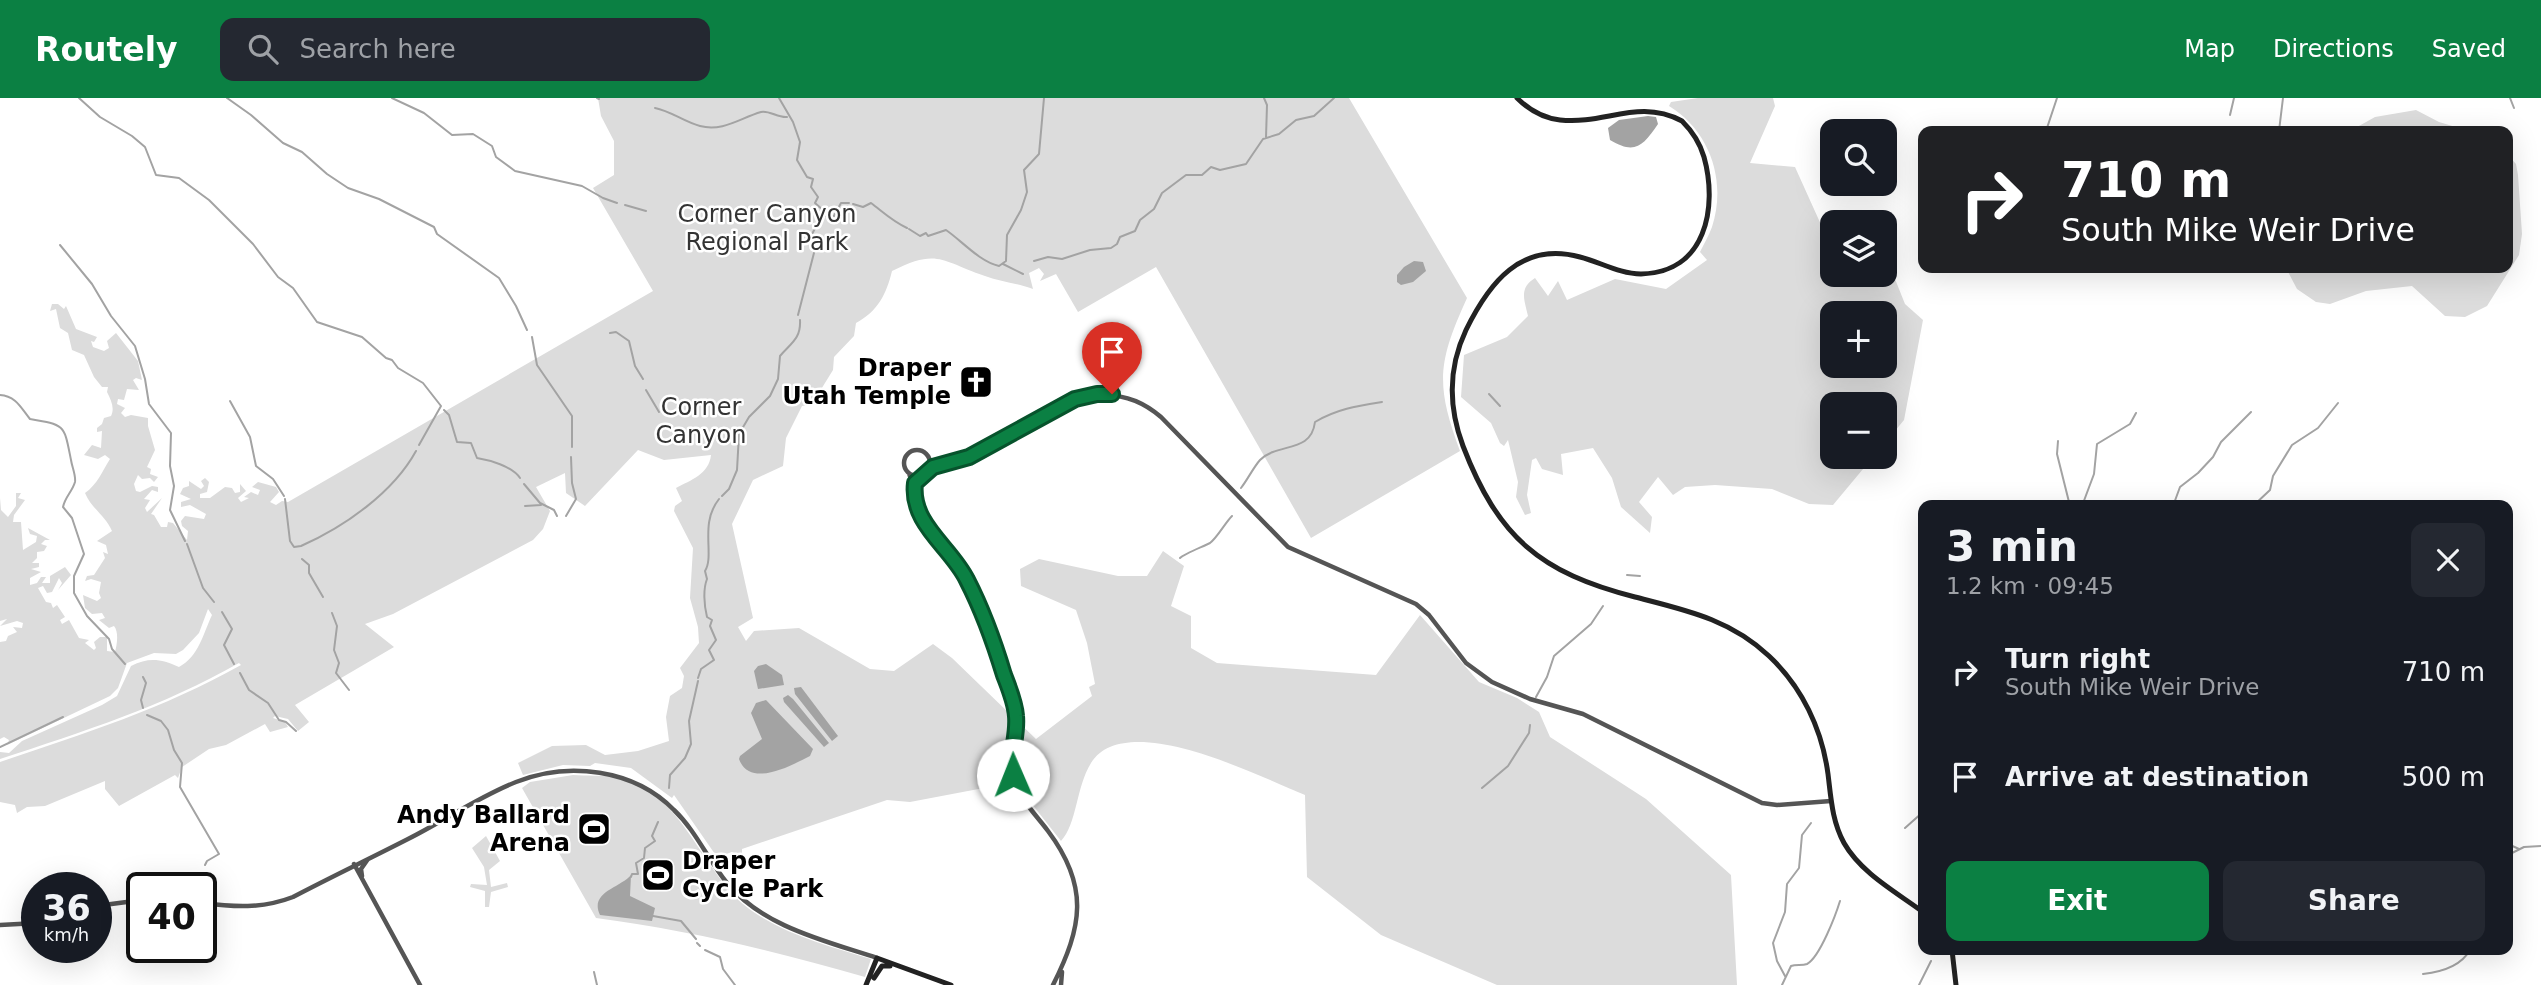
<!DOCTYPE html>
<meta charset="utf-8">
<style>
body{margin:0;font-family:"DejaVu Sans",sans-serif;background:#242831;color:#f1f3f6;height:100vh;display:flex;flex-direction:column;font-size:26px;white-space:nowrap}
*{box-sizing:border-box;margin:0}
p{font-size:23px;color:#9ea1a6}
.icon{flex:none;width:38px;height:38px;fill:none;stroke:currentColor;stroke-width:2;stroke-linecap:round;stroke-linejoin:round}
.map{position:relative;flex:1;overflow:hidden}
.side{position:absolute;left:1918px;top:402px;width:595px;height:455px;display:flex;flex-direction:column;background:#171b24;border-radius:14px;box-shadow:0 7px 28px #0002}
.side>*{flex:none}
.hud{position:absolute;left:1918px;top:28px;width:595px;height:147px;border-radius:14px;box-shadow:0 7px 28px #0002;background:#202124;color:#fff;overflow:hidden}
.buttons{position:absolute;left:1820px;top:21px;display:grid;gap:14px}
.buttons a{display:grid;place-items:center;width:77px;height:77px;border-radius:14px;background:#171b24;box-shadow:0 7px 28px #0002;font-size:35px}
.speed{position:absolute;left:21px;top:774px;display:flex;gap:14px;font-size:35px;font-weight:700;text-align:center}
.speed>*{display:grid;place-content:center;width:91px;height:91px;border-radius:50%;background:#171b24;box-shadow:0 7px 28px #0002;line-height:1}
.speed small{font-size:18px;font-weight:400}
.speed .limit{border:4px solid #111;border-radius:10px;background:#fff;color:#111}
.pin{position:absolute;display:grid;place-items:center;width:60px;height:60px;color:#fff;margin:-72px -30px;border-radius:50% 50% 50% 0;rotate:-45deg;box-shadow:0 0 7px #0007}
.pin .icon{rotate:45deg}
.me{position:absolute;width:77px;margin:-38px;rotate:359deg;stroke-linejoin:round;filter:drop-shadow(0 0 5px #0008)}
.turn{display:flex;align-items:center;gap:24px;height:147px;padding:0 28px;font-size:32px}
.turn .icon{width:91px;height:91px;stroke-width:2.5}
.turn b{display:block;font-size:49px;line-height:60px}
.round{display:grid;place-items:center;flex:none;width:74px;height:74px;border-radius:14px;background:#242831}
.overview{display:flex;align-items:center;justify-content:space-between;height:119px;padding:0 28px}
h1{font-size:42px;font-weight:700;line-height:52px}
.button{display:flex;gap:14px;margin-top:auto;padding:14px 28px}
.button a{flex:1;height:80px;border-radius:14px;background:#0b8043;color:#fff;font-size:28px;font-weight:700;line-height:80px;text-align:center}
.button a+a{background:#242831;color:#f1f3f6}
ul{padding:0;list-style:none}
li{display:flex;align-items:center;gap:21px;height:105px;padding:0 28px}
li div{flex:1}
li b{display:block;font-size:26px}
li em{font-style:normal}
header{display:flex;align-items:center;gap:42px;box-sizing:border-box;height:98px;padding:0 35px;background:#0b8043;color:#fff}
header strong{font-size:33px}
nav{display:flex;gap:38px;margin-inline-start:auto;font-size:24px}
.search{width:490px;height:63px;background:#242831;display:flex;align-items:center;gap:18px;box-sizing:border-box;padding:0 24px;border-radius:14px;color:#9ea1a6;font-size:26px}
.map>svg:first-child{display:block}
.green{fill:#dcdcdc;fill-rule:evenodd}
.water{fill:#a3a3a3}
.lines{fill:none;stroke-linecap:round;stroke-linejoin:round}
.stream{stroke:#a3a3a3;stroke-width:2}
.tertiary{stroke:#555;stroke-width:4.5}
.secondary{stroke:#222;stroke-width:5}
.route-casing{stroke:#07532c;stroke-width:18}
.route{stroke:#0b8043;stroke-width:12}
.labels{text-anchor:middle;stroke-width:5;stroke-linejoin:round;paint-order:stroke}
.park-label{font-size:24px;fill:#333;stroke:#fff}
.poi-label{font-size:24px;font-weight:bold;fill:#000;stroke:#fff;text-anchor:end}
</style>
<header>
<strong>Routely</strong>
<div class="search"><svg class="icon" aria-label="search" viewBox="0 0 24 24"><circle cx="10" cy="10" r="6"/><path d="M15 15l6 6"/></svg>Search here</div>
<nav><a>Map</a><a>Directions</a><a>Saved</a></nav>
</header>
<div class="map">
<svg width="2541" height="887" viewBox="0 0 2541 887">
<rect width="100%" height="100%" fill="#fff"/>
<!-- green -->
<path class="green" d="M598 0H1349L1467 200C1438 264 1435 286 1460 353L1311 440 1156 169 1078 214 1056 176 1040 183 1044 176 1039 170 1029 175 1033 191C1017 185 1001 184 985 178 941 163 938 150 892 173 886 197 878 213 856 225L854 238 834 259 833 272 812 306 802 308 786 340 783 368 753 382 732 426 753 520 738 529 746 543 754 533 799 530 870 571 894 573 933 546 952 560 1036 641 1092 598 1089 589 1095 586 1087 545 1076 512 1021 488 1020 471 1039 461 1118 478H1147L1163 453 1184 468 1171 508 1191 518V550L1217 565 1376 577 1420 517 1479 584 1517 600 1539 614 1550 639 1646 701 1731 777 1737 887H1497L1381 837 1307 779 1305 697C1260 679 1126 610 1091 665 1076 689 1077 726 1061 743L1028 701 1020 683 910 704 887 702 742 751V756L739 759 732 754 717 759 674 697 672 700 631 670 595 665 590 668 563 667 523 677 518 665 552 648 586 647 605 657 638 653 669 643 666 619 670 598 682 590 684 578 680 570 699 545 698 529 690 500 693 450 674 413 675 408 682 403 676 390C691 382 709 376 711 357L664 362 638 352 585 408 566 395 565 375 536 389 550 413 543 431 533 442 393 516 365 526 394 549 295 607 309 624 298 633 288 621 275 618 273 620 285 624 288 629 270 634 265 626 226 647 209 651 182 669 178 680 175 677 119 708 105 691V683L45 708 27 709 17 715 15 707 0 704V664C83 636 165 610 241 567L239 565C164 608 82 634 0 661V654L9 655 22 643 102 607 117 598 131 568C149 559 161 561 179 569 199 558 203 536 212 517L208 511 199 535 183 552 176 556 154 555 127 565 118 590 110 598 7 647 9 642 4 639 0 641V544L6 543 8 538 17 534 13 529 22 530 23 525 17 523 0 528 7 521 0 523V400L1 412 8 419 16 408V395H21L18 400 25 402 14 417 13 424H21L23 452 36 444 37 438 30 436 28 430 50 442H45L41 446 47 448 44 453 37 454V460L32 465H39V469L31 471 41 474 30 480V487L37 485 41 479H46L42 485H50V478L65 469 71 477 58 492 62 485 59 480 52 494 47 495 43 488 38 490 46 504 51 505 53 510 57 507 65 519 60 522 62 526 69 522 79 540 89 542 85 545 94 552 96 550 94 544 100 539H107V553L115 554C117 547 119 534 114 528L109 530 99 522 105 520 102 515 92 516 85 510 83 497 97 503 101 500 99 495 101 484 91 481 85 483 87 478 94 477 105 460 103 454 108 456 106 447 97 443 112 433C105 417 91 410 85 395 97 387 103 372 110 361L105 357 98 361 84 357 92 347 101 350 102 333 97 334V330L102 326 104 320 111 318C115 310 111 302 107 294L108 289H102L94 279 84 257 72 252 68 235 60 230 56 211 50 213 52 206H58L64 211 66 208 76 231 97 239 94 244 91 243 93 249 104 253 109 250 107 243 116 235 138 263 142 282 136 280 133 282 139 292 127 291 124 302 118 301 117 306 125 310 121 315 125 319 131 317 148 320V328L155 352 147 369 151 371 150 376 158 379 154 384 150 380 142 381 138 377 134 386 136 393 140 394 152 388 158 389V394L152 392 144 401 150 402 145 410 147 414 162 400 151 416 154 417 161 429H167L168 424 173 425 187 442 188 433 182 428 181 423 185 418 204 421 206 416 190 407 181 409V404L191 401 180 396 183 390 189 388V383L201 391 204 388 201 383 205 380 209 384 207 394 200 396V400H210L225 389 232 390 235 395 240 394V386L246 393 238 400 241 404 249 400 244 399 251 394 258 397 260 392 252 389 258 384 276 389 279 394 270 404 276 407 282 403 288 404 653 193 593 90 614 77V43L601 18Z
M1698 0H1773L1775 8 1750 65 1795 69 1832 151V177H1885V156L1905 206 1923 222 1904 322 1885 345V306H1832V359H1873L1833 407 1809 406 1772 391 1715 387 1685 389 1673 397 1658 379 1639 404 1652 419 1650 435 1621 409 1612 380 1593 350 1561 356 1563 377 1542 371 1536 360 1532 362 1527 397 1531 415 1525 417 1516 399 1518 384 1508 342 1504 348 1500 345 1491 325 1461 299 1464 257 1507 239 1528 218C1524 201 1519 190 1535 180L1548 198 1558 183 1567 202 1615 181 1666 191 1707 162 1700 154C1704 146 1709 137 1712 129 1727 83 1710 33 1669 8L1671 4ZM1832 215H1885V268H1832Z
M2416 12 2439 24 2469 33H2350L2375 19Z
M2508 57 2516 66 2518 77 2522 136 2519 157 2487 208 2465 219 2445 218 2412 188 2366 193 2330 206 2316 204 2297 191 2286 170H2508Z
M573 677C587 678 602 677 616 679 679 690 701 770 743 806 778 835 829 848 871 861L865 879C776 853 687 832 596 820L522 690 530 684Z
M486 738 500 763 489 772 491 789 507 785 508 789 491 794 489 809H485V793L470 789 471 786 487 787 484 769 472 750Z"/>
<!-- water -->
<path class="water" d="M1648 18 1656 19 1658 26C1643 48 1635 57 1610 42L1608 30 1619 22Z
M1414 163 1423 164 1426 173 1413 184 1401 187 1397 184V177L1404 169Z
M766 566 782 577 784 587 758 591 754 573 758 568Z
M801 589 838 638 832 643 795 596 794 590Z
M788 597 793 601 829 645 824 649 784 604 783 600Z
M766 602 813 651 810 658C792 667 750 691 739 661L740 658 762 641 751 615 756 605Z
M631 777 630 798 655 810 652 823 600 817C589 794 620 790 631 777Z"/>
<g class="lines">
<!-- stream -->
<path class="stream" d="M79 0 100 19 132 38 145 49 156 77 179 80 209 102 253 146 278 179 293 190 317 224 362 239 386 260 392 262 398 270 423 285 441 308 419 347
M227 0 251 17 283 45 302 54 327 76 348 90 379 101 434 129 437 136 499 180 516 208 527 232
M392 0 424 15 452 37 473 36 492 48 496 59 515 73 582 88 603 100 617 105
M597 0 599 1
M779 0 793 24 800 44 797 62 807 79 813 81 811 89 818 99 815 105 824 113 810 140 815 151 798 217
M1264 0 1267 7 1266 39
M2510 0 2514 10
M655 10C671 13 684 24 700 28 723 34 740 20 761 14 769 12 778 20 787 19
M2230 17 2234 0
M2046 33 2057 0
M2279 33 2283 0
M853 106 863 109 871 105C883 114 892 123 907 130
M625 107 646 113
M824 118H834L841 105H849
M909 131 920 138 926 135 928 138 946 132C962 143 980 164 999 168L1006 163 1007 137 1021 112 1027 94 1024 72 1039 56 1044 0
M60 147 92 186 111 218 135 248 145 281 149 306 171 335 170 368 174 388 170 412 185 443
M1034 163 1048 159 1062 161 1090 152 1111 150 1117 146 1120 139 1135 133 1140 122 1154 111 1162 95 1186 77H1202L1211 69 1220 72 1246 66 1263 41 1279 36 1296 22 1314 18 1334 0
M1003 166 1023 176
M610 235 616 234 629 243 635 268 643 281
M532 239 537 267 572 318V349
M646 292 659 314
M1489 296 1500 308
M0 297C16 298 21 310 30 321 66 327 64 327 71 362 72 369 76 377 75 384 72 394 65 399 63 409L72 420 84 456 74 478V495L87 518 109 541 112 551 125 566
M230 303 250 339 256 368 273 381 284 398
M444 312 449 317 457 344 471 345 477 360C489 362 512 368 520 380
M2058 343 2057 356 2070 408
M524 386 540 405 554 412 557 418
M1241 390C1248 381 1253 370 1260 362 1278 344 1311 356 1315 324 1337 311 1357 308 1382 304
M722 398 729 391 737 372 739 336 749 319 770 298 778 281 780 258C791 245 801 241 800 222
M285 401 290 443 294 449 301 448C344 429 393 395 416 353
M525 408 541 407
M2082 408 2094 376 2097 346 2130 326 2136 315
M2173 408 2180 389 2198 375 2213 359 2221 344 2251 314
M2253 408 2270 392 2273 378 2292 347 2318 330 2338 305
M566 418 576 401 572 385 571 359
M187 446 203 490 214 504
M1180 460C1184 456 1202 449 1210 445 1217 440 1225 425 1232 418
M302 461 309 467V475L323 499
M1627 477 1640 478
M222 514 232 531 224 547 234 566
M332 515 337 528 334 552 339 565 336 575 349 592
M240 575 249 592 268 605 279 622 286 624 296 633
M143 579 146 585 141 602 143 610
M698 580 701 571 714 562 709 552 716 542 710 528 712 522 707 519C704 507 703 491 707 481L705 473C715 457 699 426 719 401
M1536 599 1547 579 1554 558 1591 526 1603 508
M147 617 161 623 168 632 174 652 182 665 180 689 219 756 207 763 205 767
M0 649 63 619
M669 690 670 677 685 660 691 646 689 623 698 583
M1482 690 1508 668 1529 635 1530 627
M1905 730 1923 714
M2508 746 2519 751
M2508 757 2524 749 2541 748
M631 779 632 776H638L636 765 644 760 645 750 655 743 652 738 658 724
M653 818 681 823 696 841
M697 845 700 848
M705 852 720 859 723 871 735 887
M594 874 597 887
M2423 876C2441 874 2461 868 2470 852
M1785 878 1777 863 1773 845 1785 814 1787 786 1799 770 1802 737 1811 725
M1782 887 1791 868C1796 866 1802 868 1807 866 1820 859 1836 816 1840 803
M1919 887 1931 863"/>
<!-- tertiary -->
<path class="tertiary" d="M904 365a13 13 0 1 1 26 0a13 13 0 1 1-26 0Z
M928 373C941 364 958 365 973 357 1031 326 1098 264 1161 319L1288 449 1416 506 1429 517 1466 565 1492 584 1530 601 1583 616 1762 705 1777 707 1831 703
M909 375 924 424 962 473 986 520 1015 611C1019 636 1007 659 1016 685 1022 704 1037 718 1048 733 1090 789 1082 829 1053 887
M354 766 420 887
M362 778 361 771 368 761
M201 805C234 809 262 811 293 799 331 779 369 761 408 741 444 723 478 699 516 684 568 663 634 671 674 712 696 733 708 762 727 785 763 829 826 843 877 860
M96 808 142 802
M0 827 37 825
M1061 887 1062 874"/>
<!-- secondary -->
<path class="secondary" d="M1517 0C1529 12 1542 20 1560 22 1605 27 1638 0 1682 23 1692 33 1700 45 1704 59 1718 109 1706 175 1641 176 1620 176 1600 164 1580 159 1521 143 1489 185 1466 232 1448 270 1448 308 1463 348 1498 439 1540 475 1635 499 1685 512 1730 521 1769 558 1802 589 1822 631 1828 676 1831 700 1832 723 1844 745 1861 775 1896 794 1923 814
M1952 852 1956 887
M874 880 882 868H890
M866 887 877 860 951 887"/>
</g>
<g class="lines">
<defs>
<path id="route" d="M1013 677C1009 656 1018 639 1016 618 1015 604 1009 590 1004 577 994 544 983 513 967 482 951 449 910 426 915 385L933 369 969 359 1075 301 1097 296H1112"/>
</defs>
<!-- route casing -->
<use href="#route" class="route-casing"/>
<!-- route -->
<use href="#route" class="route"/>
</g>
<!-- icons -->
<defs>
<symbol id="church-square" viewBox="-11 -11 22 22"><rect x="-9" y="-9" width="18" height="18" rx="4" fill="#000" stroke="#fff"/><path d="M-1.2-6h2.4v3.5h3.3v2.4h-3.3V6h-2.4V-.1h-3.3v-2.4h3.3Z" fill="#fff"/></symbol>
<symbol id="stadium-square" viewBox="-11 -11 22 22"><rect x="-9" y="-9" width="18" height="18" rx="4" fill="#000" stroke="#fff"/><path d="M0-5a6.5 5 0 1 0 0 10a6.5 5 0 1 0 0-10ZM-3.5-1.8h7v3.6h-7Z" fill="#fff"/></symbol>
</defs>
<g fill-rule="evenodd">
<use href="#church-square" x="957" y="265" width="38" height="38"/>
<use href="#stadium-square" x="575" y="712" width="38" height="38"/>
<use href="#stadium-square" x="639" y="758" width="38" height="38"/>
</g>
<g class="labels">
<!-- park labels -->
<g class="park-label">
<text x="767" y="124">Corner Canyon<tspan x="767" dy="28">Regional Park</tspan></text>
<text x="701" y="317">Corner<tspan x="701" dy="28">Canyon</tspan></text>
</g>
<!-- poi labels -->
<g class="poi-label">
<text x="951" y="278">Draper<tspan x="951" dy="28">Utah Temple</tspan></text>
<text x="570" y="725">Andy Ballard<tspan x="570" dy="28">Arena</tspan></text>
<text x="682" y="771" text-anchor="start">Draper<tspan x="682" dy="28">Cycle Park</tspan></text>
</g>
</g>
</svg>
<div class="buttons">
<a><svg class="icon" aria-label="search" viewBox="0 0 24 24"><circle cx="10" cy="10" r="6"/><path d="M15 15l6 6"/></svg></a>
<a><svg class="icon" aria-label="layers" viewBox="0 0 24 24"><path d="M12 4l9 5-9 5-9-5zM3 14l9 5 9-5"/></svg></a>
<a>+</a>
<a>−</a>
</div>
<div class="speed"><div>36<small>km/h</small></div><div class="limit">40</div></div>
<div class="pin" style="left:1112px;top:296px;background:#d93025"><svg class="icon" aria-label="arrive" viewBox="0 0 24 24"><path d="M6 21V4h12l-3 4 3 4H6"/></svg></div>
<svg class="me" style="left:1013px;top:677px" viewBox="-20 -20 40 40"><circle r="19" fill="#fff"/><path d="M0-13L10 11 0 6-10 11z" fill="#0b8043"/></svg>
<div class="hud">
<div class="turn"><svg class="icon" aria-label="right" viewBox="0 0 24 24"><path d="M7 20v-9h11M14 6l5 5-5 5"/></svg><div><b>710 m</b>South Mike Weir Drive</div></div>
</div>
<section class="side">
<div class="overview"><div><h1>3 min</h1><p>1.2 km · 09:45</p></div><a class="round"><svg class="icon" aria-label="close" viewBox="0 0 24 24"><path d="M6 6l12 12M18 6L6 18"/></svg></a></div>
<ul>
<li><svg class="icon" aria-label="right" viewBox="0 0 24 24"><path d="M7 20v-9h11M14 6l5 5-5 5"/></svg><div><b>Turn right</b><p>South Mike Weir Drive</p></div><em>710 m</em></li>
<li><svg class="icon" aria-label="arrive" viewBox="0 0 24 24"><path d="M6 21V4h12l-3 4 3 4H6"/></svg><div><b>Arrive at destination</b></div><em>500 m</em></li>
</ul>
<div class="button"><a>Exit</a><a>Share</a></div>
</section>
</div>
